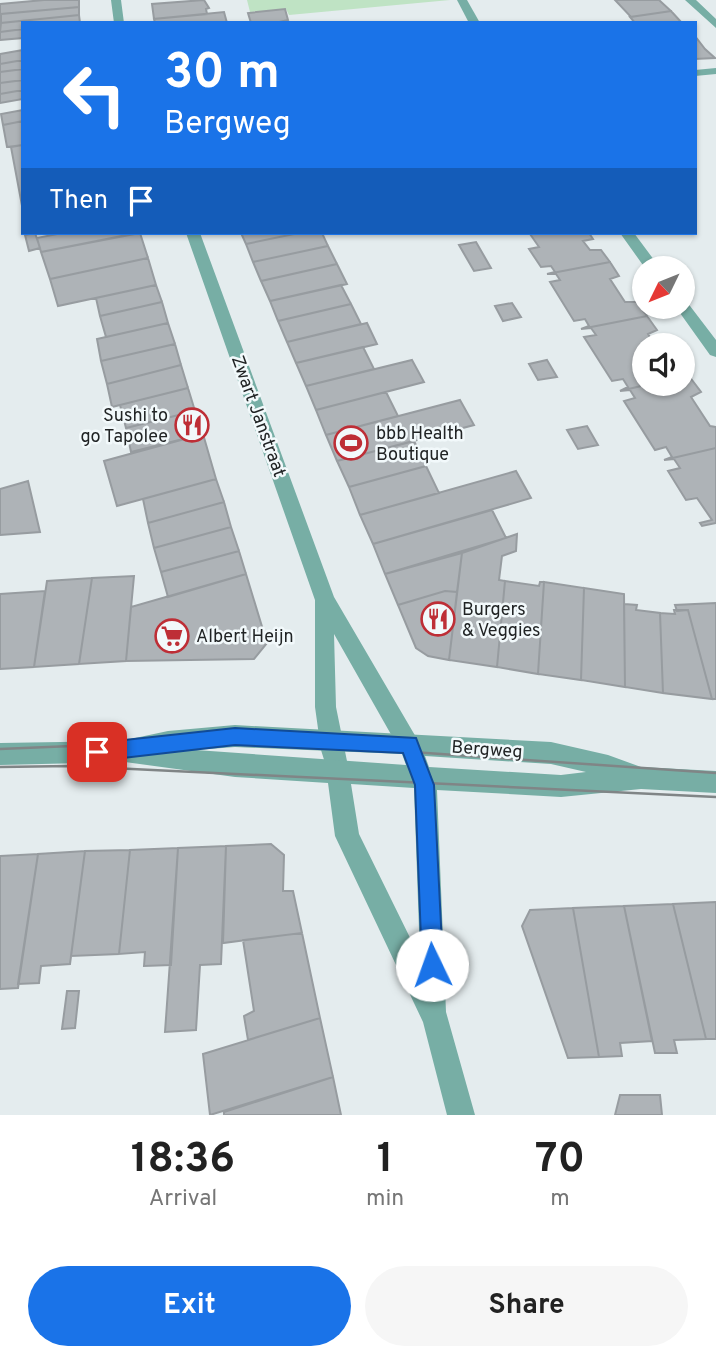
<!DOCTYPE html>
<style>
body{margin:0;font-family:Overpass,sans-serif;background:#f6f6f6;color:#222;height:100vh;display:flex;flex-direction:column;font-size:26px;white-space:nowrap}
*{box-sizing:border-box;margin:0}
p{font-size:23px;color:#767676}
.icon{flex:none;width:38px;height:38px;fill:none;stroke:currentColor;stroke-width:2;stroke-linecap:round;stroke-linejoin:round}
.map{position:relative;height:1115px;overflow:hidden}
.sheet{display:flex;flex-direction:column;background:#fff;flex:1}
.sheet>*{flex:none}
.hud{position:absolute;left:21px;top:21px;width:676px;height:214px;border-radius:0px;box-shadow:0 2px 5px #0004;background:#1a73e8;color:#fff;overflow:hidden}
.needle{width:46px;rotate:227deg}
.buttons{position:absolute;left:632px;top:256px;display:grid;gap:14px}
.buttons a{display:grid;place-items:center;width:63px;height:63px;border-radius:50%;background:#fff;box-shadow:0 2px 5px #0004;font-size:35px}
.pin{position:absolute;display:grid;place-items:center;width:60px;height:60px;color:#fff;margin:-30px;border-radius:14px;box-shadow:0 4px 10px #0006}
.me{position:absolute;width:77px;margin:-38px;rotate:357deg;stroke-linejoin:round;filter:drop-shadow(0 0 5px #0008)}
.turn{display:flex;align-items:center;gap:24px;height:147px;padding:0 28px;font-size:32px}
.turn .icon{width:91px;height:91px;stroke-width:2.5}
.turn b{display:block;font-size:49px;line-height:60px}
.then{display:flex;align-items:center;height:66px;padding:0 28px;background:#0003;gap:14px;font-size:26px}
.eta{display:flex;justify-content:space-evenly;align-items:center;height:119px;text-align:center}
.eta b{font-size:42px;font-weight:700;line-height:49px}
.primary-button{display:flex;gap:14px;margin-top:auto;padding:14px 28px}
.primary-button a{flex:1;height:80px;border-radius:42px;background:#1a73e8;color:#fff;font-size:28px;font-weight:700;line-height:80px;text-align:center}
.primary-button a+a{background:#f6f6f6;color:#222}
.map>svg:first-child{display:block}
.green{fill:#bfe3c4}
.building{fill:#aeb3b7;stroke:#979ca0;stroke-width:2}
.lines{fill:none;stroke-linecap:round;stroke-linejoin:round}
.service{fill:#77aea5;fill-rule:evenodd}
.minor{fill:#77aea5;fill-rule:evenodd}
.tertiary{fill:#77aea5;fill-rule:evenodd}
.tram{stroke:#808586;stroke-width:2.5}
.route{fill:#1a73e8;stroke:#114b97;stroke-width:2}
.labels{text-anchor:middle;stroke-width:5;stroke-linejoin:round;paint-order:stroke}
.poi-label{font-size:18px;fill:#212425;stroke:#f2f9fb;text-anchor:start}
.street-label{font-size:18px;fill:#212425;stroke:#f2f9fb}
</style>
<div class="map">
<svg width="716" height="1115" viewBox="0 0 716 1115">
<rect width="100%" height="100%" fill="#e4ecee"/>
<!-- green -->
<path class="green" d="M247 0H450L289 15 286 9 250 12Z"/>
<!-- building -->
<path class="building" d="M44 0H79V7L0 14V4Z
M204 0 209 8 206 9 207 14 154 19 152 4Z
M615 0H659L671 11 631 17Z
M79 7V15L1 23V14Z
M285 9 288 20 275 23H251L248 13Z
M671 11 682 23H635L630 17Z
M224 12 227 23H155L154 19Z
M79 15 80 23H23V29L0 32 1 23Z
M23 29V38L0 40V32Z
M695 36 705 49 715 58 695 59Z
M23 50V60L0 64V54Z
M23 60V69L0 72V64Z
M23 69V80L0 83V72Z
M23 80V90L0 94V83Z
M23 90V99L0 103V94Z
M23 110V121L3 125 1 114Z
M23 121V145L7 147 3 125Z
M23 145V211L11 147Z
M35 233 40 248 29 251 25 235Z
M62 233H137L41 252 37 238Z
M140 233 148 258 50 279 41 252Z
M241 233H299L246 244Z
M299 233H322L328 246 253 262 246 244Z
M589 233 593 239 583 241 590 250H601L610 262 547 274 555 272 551 266 541 267 529 249 539 247 530 234H520Z
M476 242 491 268 474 271 459 245Z
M328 246 337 264 261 281 253 262Z
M148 258 156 285 58 306 50 279Z
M610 262 619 276 610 279 625 302H637L647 316 581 329 589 326 585 319 574 321 550 282 560 280 556 274H547Z
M337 264 347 284 270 301 261 281Z
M156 285 162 302 100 316 96 298Z
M341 285 351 304 278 321 270 301Z
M162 302 168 323 106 337 100 316Z
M512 303 521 317 503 321 495 306Z
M351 304 361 324 287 342 278 321Z
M647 316 657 330 648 334 655 345H644V383H654L620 391 628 387 623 379 612 381 584 337 596 335 591 328 581 329Z
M168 323 175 344 101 361 97 339Z
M367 323 377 344 296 363 287 342Z
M175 344 181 365 107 384 101 361Z
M363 347 374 369 306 386 296 363Z
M412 360 424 382 316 410 306 386Z
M547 360 557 377 538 380 529 364Z
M181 365 188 388 112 407 107 384Z
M689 376 701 392 691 397 710 426 716 427V448L664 460 672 457 666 447 655 450 624 401 635 398 630 390 620 391 654 383H682V377Z
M188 388 195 411 126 428 120 405Z
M386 392 398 416 326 435 316 410Z
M460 400 474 425 337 461 326 435Z
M195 411 203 434 131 452 126 428Z
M587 426 598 445 578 449 567 430Z
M203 434 216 479 117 506 104 461Z
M414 441 426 466 349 487 337 461Z
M716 448V523L702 526 700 523 712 520 697 498 686 500 668 471 680 468 674 459 664 460Z
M426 466 439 493 360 515 349 487Z
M516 471 531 498 373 544 360 515Z
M216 479 224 502 148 523 143 499Z
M28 481 40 532 0 535V489Z
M224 502 231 527 154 548 148 523Z
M492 510 506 538 385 574 373 544Z
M231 527 239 551 161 572 154 548Z
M517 534 516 551 502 556 499 580 505 581 497 667 449 660 462 553Z
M239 551 246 574 168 597 161 572Z
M462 553 457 592 445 591 398 605 385 574Z
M246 574 267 643 254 659 126 661 131 607Z
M134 576 126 661 79 664 92 578Z
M92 578 79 664 34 667 47 581Z
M505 581 539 586 540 582H544L538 674 497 667Z
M544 582 584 588 581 680 538 674Z
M584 588 624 594 625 687 581 680Z
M45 591 34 667 0 669V594Z
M445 591 457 592 449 660 428 656 416 648 398 605Z
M716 603V699H712L688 610 677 611 675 605Z
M624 604 637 605 636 610 660 613 663 693 625 687Z
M674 610H688L712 699 663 693 660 613 675 614Z
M271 844 284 855 283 891H293L302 933 223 943 226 846Z
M226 846 221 964 200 965 196 1030 165 1032 178 848Z
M178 848 171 965 144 966 145 952 119 954 130 850Z
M130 850 119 954 71 956 85 851Z
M85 851 70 964 41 966 39 983 18 984 38 854Z
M38 854 18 988 0 989V856Z
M716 902V1039H706L673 904Z
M673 904 706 1039 674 1040 677 1053H655L624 906Z
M624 906 652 1041 620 1043 622 1056 599 1057 573 908Z
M573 908 599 1057 568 1058 522 926 530 910Z
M302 933 320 1018 248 1040 244 1016 254 1011 243 940Z
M67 991H79L75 1028 62 1029Z
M320 1018 333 1077 210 1115 203 1054Z
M333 1077 341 1115H224V1112Z
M620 1095H660L662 1115H615Z"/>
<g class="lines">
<!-- service -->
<path class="service" d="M457 0H467L480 23H469Z"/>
<!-- minor -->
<path class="minor" d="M111 0H121L124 23H114Z
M685 0H696L716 19V28Z
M716 68V74L695 76V70Z
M186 233H200L334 597 420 744 417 752 409 755 401 752 334 634 336 707 349 771 346 779 338 782 330 779 321 750 315 707V600Z
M620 233H634L660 268H645Z
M682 301 687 302 716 340V357L710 355 675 306H682Z"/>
<!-- tertiary -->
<path class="tertiary" d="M235 725 551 742 608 755 641 767 716 771V793L641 789 561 797 437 790 446 1012 475 1115H447L423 1022 335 836 328 783 235 777 125 762 0 765V743L121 741 168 731ZM235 747 402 754 406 765 196 750ZM425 756 551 764 586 772 561 775 429 767ZM351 784 414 788 420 958 359 834Z"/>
<!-- tram -->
<path class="tram" d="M0 749 168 742 412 752 716 773
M0 767 70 766 716 797"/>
</g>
<!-- route -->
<path class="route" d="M235 728 416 738 434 785 443 965 440 973 432 976 425 973 422 965 415 785 403 753 235 745 97 761 90 759 87 752 90 746 97 743Z"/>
<!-- icons -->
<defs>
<symbol id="restaurant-ring" viewBox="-11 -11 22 22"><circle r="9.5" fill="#f2f9fb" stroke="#be2e36" stroke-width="1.5"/><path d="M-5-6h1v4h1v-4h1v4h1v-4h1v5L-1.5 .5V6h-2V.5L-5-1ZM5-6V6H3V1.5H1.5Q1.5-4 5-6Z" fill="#be2e36"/></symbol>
<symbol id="stadium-ring" viewBox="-11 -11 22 22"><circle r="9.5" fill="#f2f9fb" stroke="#be2e36" stroke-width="1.5"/><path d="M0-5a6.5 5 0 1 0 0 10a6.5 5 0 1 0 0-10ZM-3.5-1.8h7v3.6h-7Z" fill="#be2e36"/></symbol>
<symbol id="supermarket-ring" viewBox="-11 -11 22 22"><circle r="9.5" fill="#f2f9fb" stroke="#be2e36" stroke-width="1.5"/><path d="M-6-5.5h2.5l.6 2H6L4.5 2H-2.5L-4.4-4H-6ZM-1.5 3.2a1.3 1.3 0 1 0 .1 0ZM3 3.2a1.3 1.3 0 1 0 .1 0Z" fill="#be2e36"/></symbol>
</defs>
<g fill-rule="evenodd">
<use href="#restaurant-ring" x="173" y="406" width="38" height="38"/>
<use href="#stadium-ring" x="332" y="424" width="38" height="38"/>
<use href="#restaurant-ring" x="419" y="600" width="38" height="38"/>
<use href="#supermarket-ring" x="153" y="617" width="38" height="38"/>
</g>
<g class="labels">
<!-- poi labels -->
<g class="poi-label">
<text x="168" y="421" text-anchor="end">Sushi to<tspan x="168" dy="21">go Tapolee</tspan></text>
<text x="376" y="439">bbb Health<tspan x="376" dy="21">Boutique</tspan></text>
<text x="462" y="615">Burgers<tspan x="462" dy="21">&amp; Veggies</tspan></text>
<text x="196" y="642">Albert Heijn</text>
</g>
<!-- street labels -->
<g class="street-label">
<text transform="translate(259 416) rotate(70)" y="6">Zwart Janstraat</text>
<text transform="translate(487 749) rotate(4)" y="6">Bergweg</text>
</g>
</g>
</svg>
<div class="buttons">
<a><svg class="needle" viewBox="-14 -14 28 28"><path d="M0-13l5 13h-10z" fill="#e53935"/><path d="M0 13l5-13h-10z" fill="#767676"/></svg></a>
<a><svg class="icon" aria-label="sound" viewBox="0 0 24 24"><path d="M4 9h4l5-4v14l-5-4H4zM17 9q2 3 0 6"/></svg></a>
</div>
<div class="pin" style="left:97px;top:752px;background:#d93025"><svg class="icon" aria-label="arrive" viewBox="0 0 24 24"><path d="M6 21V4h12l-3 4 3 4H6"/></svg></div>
<svg class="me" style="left:432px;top:965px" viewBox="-20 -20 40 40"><circle r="19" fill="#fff"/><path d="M0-13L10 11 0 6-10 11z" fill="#1a73e8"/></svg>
<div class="hud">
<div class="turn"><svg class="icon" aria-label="left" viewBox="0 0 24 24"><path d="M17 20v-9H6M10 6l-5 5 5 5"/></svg><div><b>30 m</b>Bergweg</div></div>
<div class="then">Then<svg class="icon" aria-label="arrive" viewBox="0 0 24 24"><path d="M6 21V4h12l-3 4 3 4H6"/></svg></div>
</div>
</div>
<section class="sheet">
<div class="eta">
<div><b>18:36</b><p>Arrival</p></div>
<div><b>1</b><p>min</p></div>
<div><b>70</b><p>m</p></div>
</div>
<div class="primary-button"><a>Exit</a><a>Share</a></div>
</section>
